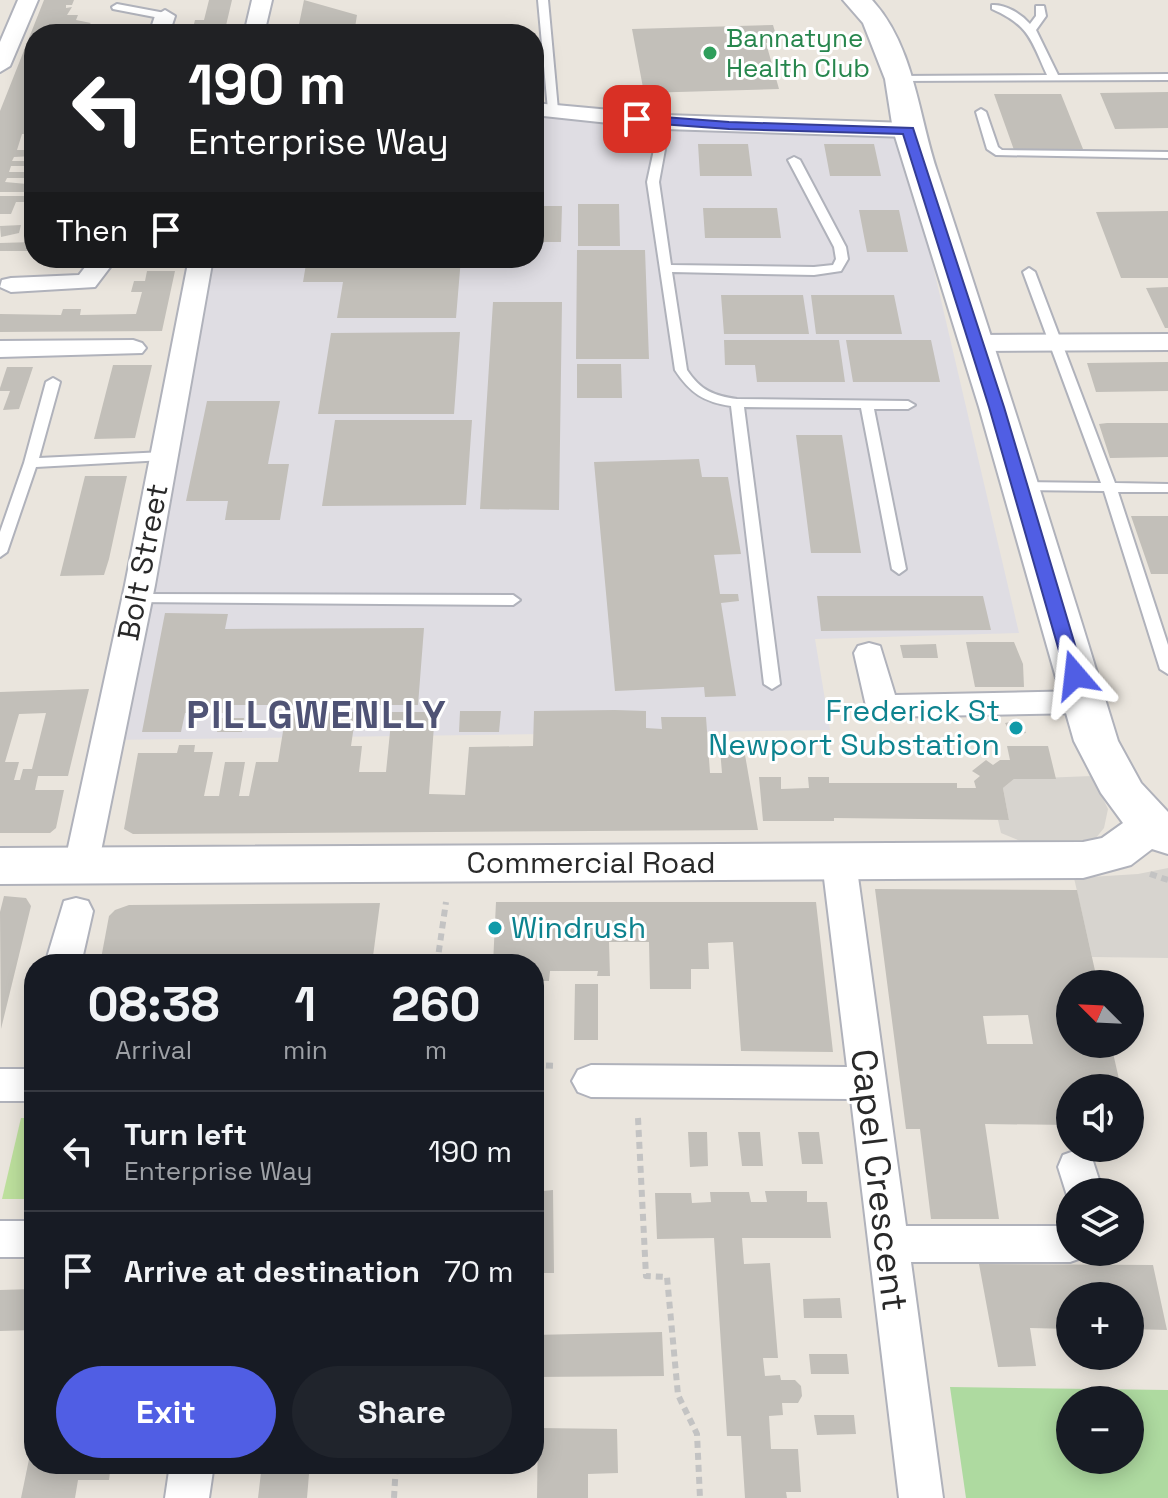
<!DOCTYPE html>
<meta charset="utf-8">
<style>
body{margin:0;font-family:"Space Grotesk",sans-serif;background:#20242c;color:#f1f3f6;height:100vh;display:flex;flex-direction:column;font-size:30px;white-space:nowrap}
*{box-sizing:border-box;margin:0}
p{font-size:26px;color:#9ea1a6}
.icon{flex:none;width:44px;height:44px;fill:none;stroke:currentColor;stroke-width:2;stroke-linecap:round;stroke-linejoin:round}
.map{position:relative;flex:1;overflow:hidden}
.panel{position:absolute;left:24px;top:954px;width:520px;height:520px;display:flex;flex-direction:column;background:#171b24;border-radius:32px;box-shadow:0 4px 20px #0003}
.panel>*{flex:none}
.guide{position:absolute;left:24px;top:24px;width:520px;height:244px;border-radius:32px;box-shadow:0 4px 20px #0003;background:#202124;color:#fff;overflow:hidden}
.needle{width:52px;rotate:294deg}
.controls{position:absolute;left:1056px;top:970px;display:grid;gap:16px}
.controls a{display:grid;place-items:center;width:88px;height:88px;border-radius:50%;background:#171b24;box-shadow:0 4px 20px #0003;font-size:40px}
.pin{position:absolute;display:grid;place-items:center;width:68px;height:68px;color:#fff;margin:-34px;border-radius:16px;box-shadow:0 4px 12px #0006}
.me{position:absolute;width:88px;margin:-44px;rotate:343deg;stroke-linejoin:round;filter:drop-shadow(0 0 6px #0008)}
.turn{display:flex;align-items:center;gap:28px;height:168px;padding:0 32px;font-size:36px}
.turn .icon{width:104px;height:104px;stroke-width:2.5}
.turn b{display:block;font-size:56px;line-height:68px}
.then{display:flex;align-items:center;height:76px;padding:0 32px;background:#0003;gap:16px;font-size:30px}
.eta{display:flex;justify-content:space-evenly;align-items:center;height:136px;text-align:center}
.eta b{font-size:48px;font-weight:700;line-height:56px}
.cta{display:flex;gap:16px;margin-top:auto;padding:16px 32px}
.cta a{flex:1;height:92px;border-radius:48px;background:#505ee4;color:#fff;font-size:32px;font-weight:700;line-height:92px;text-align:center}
.cta a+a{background:#20242c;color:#f1f3f6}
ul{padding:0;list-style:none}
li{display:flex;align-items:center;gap:24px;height:120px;padding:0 32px;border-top:2px solid #363941}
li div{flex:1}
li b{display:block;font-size:30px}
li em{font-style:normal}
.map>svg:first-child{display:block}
.industrial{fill:#dfdde3}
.green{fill:#aedaa0;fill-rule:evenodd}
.pitch{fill:#bde09d}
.plaza{fill:#d7d4cf}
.building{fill:#c2bfb9;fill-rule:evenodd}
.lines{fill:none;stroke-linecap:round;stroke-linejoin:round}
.lane-casing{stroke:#b0b2bb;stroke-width:4}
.street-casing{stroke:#b0b2bb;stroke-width:4}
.secondary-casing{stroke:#b0b2bb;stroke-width:4}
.path{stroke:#c3c3c3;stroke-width:6;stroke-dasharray:7 5;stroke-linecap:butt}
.lane{fill:#fff;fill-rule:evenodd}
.street{fill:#fff;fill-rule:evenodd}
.secondary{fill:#fff;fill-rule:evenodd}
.route{fill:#505ee4;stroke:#343d94;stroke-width:2}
.leisure-dot{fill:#2e9e5b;stroke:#fff;stroke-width:3}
.culture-dot{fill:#0f9aa8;stroke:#fff;stroke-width:3}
.labels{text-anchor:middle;stroke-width:6;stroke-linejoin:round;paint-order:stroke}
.far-leisure-label{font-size:26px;fill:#27864d;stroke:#fff;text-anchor:start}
.street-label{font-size:30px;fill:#292929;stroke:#fff}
.culture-label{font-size:30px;fill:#0d838f;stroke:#fff;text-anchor:end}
.near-street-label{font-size:36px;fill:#292929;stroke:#fff}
.district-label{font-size:38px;font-weight:bold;letter-spacing:2px;fill:#4f5375;stroke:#fff}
</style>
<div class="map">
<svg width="1168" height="1498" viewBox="0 0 1168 1498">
<rect width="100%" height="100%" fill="#eae5dd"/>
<!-- industrial -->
<path class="industrial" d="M534 117 900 125 1019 633 815 639 830 730 108 740 210 258H534Z"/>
<!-- green -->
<path class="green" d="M950 1387 1168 1390V1498H966ZM1070 1400H1130V1460H1070Z"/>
<!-- pitch -->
<path class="pitch" d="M21 1118H34V1199H2Z"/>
<!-- plaza -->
<path class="plaza" d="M1092 776 1108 809 1104 828 1091 844 1030 845 1001 833 998 820H1009L1003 788 1014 779Z
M1168 868V958L1092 957 1074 878 1138 874Z"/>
<!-- building -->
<path class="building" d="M44 0H74L72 5H66V8L72 7 67 15H78L76 20 91 23 86 27 73 25 71 31 86 34H34V115H29L28 119H34V125H26L25 129H34V134H22L17 150H34V156L14 157 12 161H34V166H11L9 172H33L31 178H7L5 182 27 184 24 192H0V111Z
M209 0H232L224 34H200L202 28H193L195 20H204Z
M304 0 357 15 354 34H297Z
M773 25 778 42 766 43 779 89 644 93 632 29Z
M1168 92V128L1115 129 1100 93Z
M994 94H1061L1083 149 1014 150Z
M698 144H748L752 176H700Z
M824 144H874L881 176H830Z
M0 196H34V202H16L11 214H0Z
M578 204H619L620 246H578Z
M534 206H562L561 242H534Z
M703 208H777L781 238H705Z
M859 210H899L908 252H867Z
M1168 211V278H1121L1096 212Z
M21 225 19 233 1 237 0 226Z
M34 242 32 251H0V243Z
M577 250H645L649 359H576Z
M307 258H461L456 318H337L343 282H303Z
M147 271H175L162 331 0 332V314L61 315 63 309H81L80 315 136 314 142 292H131L134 281H145Z
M1168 287V328H1165L1146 288Z
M721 295H803L809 334H724Z
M811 295H894L902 334H816Z
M493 302H562L559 510 480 509Z
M460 332 454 414H318L331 333Z
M724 340H839L845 382H757L755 365H725Z
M846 340H931L940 382H853Z
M1168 362V391L1096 392 1087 363Z
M577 364H621L622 398H577Z
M113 365H152L135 438 94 439Z
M7 367H33L19 409 3 410 10 391H0V388Z
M207 401H280L268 464H289L280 520H225L228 501H186Z
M335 420H472L466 505 322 506Z
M1107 423H1168V457L1110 458 1099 424Z
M796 435H842L861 553H811Z
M699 459 702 477H728L741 554 714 555 720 594H738L739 601 721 603 736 696 705 697 704 687 615 691 594 462Z
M85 476H127L109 559 104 575 60 576Z
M1131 516H1168V574H1151Z
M817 596H983L991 630 821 631Z
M165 613 228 614 225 629 424 628 418 705H231V713H185L181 732H142Z
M966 642H1014L1023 664 1024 687H975Z
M936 644 938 658H903L900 645Z
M89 689 68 776H38L35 790H64L56 828 50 833H0V692ZM46 713 32 769H23L20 780H14L19 762H5L19 714Z
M615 710 646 711V728L662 729 661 717H706L710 773H722L720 749H744L758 830 133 834 124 829 138 753H177L179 745H195L194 752H213L204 796H219L225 762H245L239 796H249L256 762H278L286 713 356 712 351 746H362L359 772H386L392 712H435L429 794 465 795 469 747 533 746 534 711Z
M460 711H501L499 732H459Z
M220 718H244L242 732H217Z
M1019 720 1026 733 1012 735 1005 723Z
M1007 746H1048L1056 779H1014L1003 788 1009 820 834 818V821H763L759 777H781V789L809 788 808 777H829V783H957V788H976L974 781 980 776 972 771 986 760 993 765 1000 760H1010Z
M875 889 1077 890 1098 984H1070V1044H1111L1121 1088H1070V1125L985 1124 999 1219H931L920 1129H906ZM1028 1015 1033 1044H987L983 1016Z
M4 896 26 898 31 906 1 1029 0 912Z
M496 902H816L833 1052 741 1051 733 942 708 943 709 969H691V989H650L649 942H609L610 976H597L598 971H550L549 981H540V978H534V964H493Z
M380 903 372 964H211L212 957H175L174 964H100L109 916 115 910 129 905Z
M575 984H598V1040H574Z
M534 1087H544L543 1191 553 1190 554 1273H534Z
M688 1132H707L708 1166 690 1167Z
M738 1132H760L763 1166H742Z
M798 1132H819L823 1164H802Z
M765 1191H807V1202H827L831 1238H742L744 1264 770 1263 778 1358H763L765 1376 780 1375 781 1380H795L801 1386 802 1396 798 1403H782L783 1415 769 1416 771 1449H798L801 1492H786L787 1498H745L741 1436H727L714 1238 657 1239 655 1193H691L692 1203 711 1202 710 1192H749L751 1202H767Z
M979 1264 1153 1265 1167 1330 1130 1329V1296H1070V1329L1030 1328 1036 1366 998 1367Z
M34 1289V1330L0 1331V1290Z
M840 1298 842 1318H804L803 1299Z
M662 1332 664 1376 534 1377V1335Z
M809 1354H847L849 1374H811Z
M814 1415H854L856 1434 817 1435Z
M538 1428 617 1429 618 1473 588 1474V1498H537Z
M33 1440 34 1464H111L109 1480H78L75 1498H21Z
M262 1464H344L343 1473 309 1474 307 1498H258Z"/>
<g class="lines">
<defs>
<path id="lane" d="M538 0H548L558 110 553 113 548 110Z
M117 4 165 13 170 16 165 19 113 9 112 7Z
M992 5C1006 4 1021 14 1030 24L1036 16V6H1044L1046 16 1036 30 1058 75 1168 74V80L895 81 894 79 899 76 1047 75C1031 40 1030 26 992 9Z
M981 109 986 112 998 147 1002 150 1168 152V158L996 155 987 149 976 112Z
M665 119 670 122 659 182 671 265 814 267 833 265 836 259 834 247 788 160 794 157 800 160 846 247 848 259 841 271 814 275 672 272 687 370C700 390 714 396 737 399L908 401 915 405 908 409H874L906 569 899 574 892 569 861 408 744 407 780 684 772 689 764 684 731 406C704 402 690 393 675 370L647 182 660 122Z
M1029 268 1035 272 1115 483 1168 484V492H1118L1168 645V674L1160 669 1104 491 1019 490 1012 486 1019 482 1101 483 1023 272Z
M53 378 60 382 39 458 164 452 171 456 164 460 36 467 7 552 0 557V532L24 463 46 382Z
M137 594 513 595 520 600 513 605 132 602 130 599Z"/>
<path id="street" d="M18 0H38L10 66 0 72V42Z
M252 0H272L264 34H244Z
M165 10 175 16 169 34H149L155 16Z
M534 103 665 115 908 123 919 130 908 137 665 129 534 115Z
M92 258H117L95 287 11 292 0 287 2 280 11 278 79 275Z
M189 258H213L155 585 98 866 93 875 81 879 69 875 64 866 125 585Z
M1168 334V350L976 351 967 348 963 343 967 338 976 335Z
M133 340 142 343 146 348 142 353 0 357V341Z
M869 643 880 646 895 695 1083 691 1094 694 1099 702 1094 710 1083 713 882 717 871 714 866 706 854 653 858 646Z
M839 849 851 853 856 862 906 1226H1070V1252H1086L1084 1257 1070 1262H911L943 1498H899L851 1099 591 1097 578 1092 572 1081 578 1070 591 1065 847 1067 822 862 827 853Z
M76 898 88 901 93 911 81 964H45L64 901Z
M0 1069H34V1101H0Z
M1077 1150 1091 1155 1103 1192H1070V1205L1058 1167 1063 1155Z
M0 1221H34V1257H0Z
M170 1464H214L209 1498H165Z"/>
<path id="secondary" d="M843 0H872C915 47 918 116 938 174 1000 362 1060 551 1118 741L1141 783 1168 812V854L1152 849 1131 865 1083 878 0 884V848L1083 842 1102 838 1123 823 1101 793 1074 741 979 407 893 130 885 79 863 23Z"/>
</defs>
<!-- lane casing -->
<use href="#lane" class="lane-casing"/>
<!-- street casing -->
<use href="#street" class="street-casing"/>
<!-- secondary casing -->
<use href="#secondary" class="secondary-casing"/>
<!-- path -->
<path class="path" d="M1150 874 1168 880
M437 964 446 902
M534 1065 557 1066
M638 1118 646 1276 667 1277 678 1395 697 1434 700 1498
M394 1498 396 1464"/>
<!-- lane -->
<use href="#lane" class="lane"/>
<!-- street -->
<use href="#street" class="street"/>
<!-- secondary -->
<use href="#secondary" class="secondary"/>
</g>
<!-- route -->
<path class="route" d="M637 115 729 122 913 128 1004 407 1084 675 1081 679 1075 681 1066 675 989 407 903 134 729 129 633 122 631 119Z"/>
<!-- markers -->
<circle class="leisure-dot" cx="710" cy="53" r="8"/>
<g class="culture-dot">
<circle cx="1016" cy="728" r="8"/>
<circle cx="495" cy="928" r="8"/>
</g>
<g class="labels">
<!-- far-leisure labels -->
<g class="far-leisure-label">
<text x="726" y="47">Bannatyne<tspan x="726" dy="30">Health Club</tspan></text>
</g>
<!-- street labels -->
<g class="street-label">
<text transform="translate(143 562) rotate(-79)" y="10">Bolt Street</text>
<text x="591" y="873">Commercial Road</text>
</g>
<!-- culture labels -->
<g class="culture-label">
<text x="1000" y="721">Frederick St<tspan x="1000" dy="34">Newport Substation</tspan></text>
<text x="511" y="938" text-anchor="start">Windrush</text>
</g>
<!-- near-street labels -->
<g class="near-street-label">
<text transform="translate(880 1180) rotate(83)" y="13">Capel Crescent</text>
</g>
<!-- district labels -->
<g class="district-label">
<text x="317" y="728">PILLGWENLLY</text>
</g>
</g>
</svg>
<div class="controls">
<a><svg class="needle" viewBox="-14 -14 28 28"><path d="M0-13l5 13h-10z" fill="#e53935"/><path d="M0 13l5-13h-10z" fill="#9ea1a6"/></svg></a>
<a><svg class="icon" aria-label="sound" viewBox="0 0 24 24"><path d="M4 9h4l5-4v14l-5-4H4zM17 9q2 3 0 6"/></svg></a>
<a><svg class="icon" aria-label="layers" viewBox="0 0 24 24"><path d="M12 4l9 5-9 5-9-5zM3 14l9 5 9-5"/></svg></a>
<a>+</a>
<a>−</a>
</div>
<div class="pin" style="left:637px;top:119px;background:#d93025"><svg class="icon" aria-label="arrive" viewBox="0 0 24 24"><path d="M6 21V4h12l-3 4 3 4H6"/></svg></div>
<svg class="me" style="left:1075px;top:675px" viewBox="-20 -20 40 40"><path d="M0-17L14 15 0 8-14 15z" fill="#505ee4" stroke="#fff" stroke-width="4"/></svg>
<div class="guide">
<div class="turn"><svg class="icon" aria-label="left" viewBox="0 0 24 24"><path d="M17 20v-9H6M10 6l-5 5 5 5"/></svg><div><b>190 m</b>Enterprise Way</div></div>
<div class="then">Then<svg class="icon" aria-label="arrive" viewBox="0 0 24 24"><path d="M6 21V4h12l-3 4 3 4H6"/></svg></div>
</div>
<section class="panel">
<div class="eta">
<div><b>08:38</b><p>Arrival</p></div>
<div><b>1</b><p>min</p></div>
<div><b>260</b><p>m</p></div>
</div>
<ul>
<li><svg class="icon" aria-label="left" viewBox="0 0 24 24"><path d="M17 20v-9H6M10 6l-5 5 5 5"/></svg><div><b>Turn left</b><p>Enterprise Way</p></div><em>190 m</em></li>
<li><svg class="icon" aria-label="arrive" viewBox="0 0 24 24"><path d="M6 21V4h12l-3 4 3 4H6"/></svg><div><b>Arrive at destination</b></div><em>70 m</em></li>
</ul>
<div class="cta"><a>Exit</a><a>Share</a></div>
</section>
</div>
